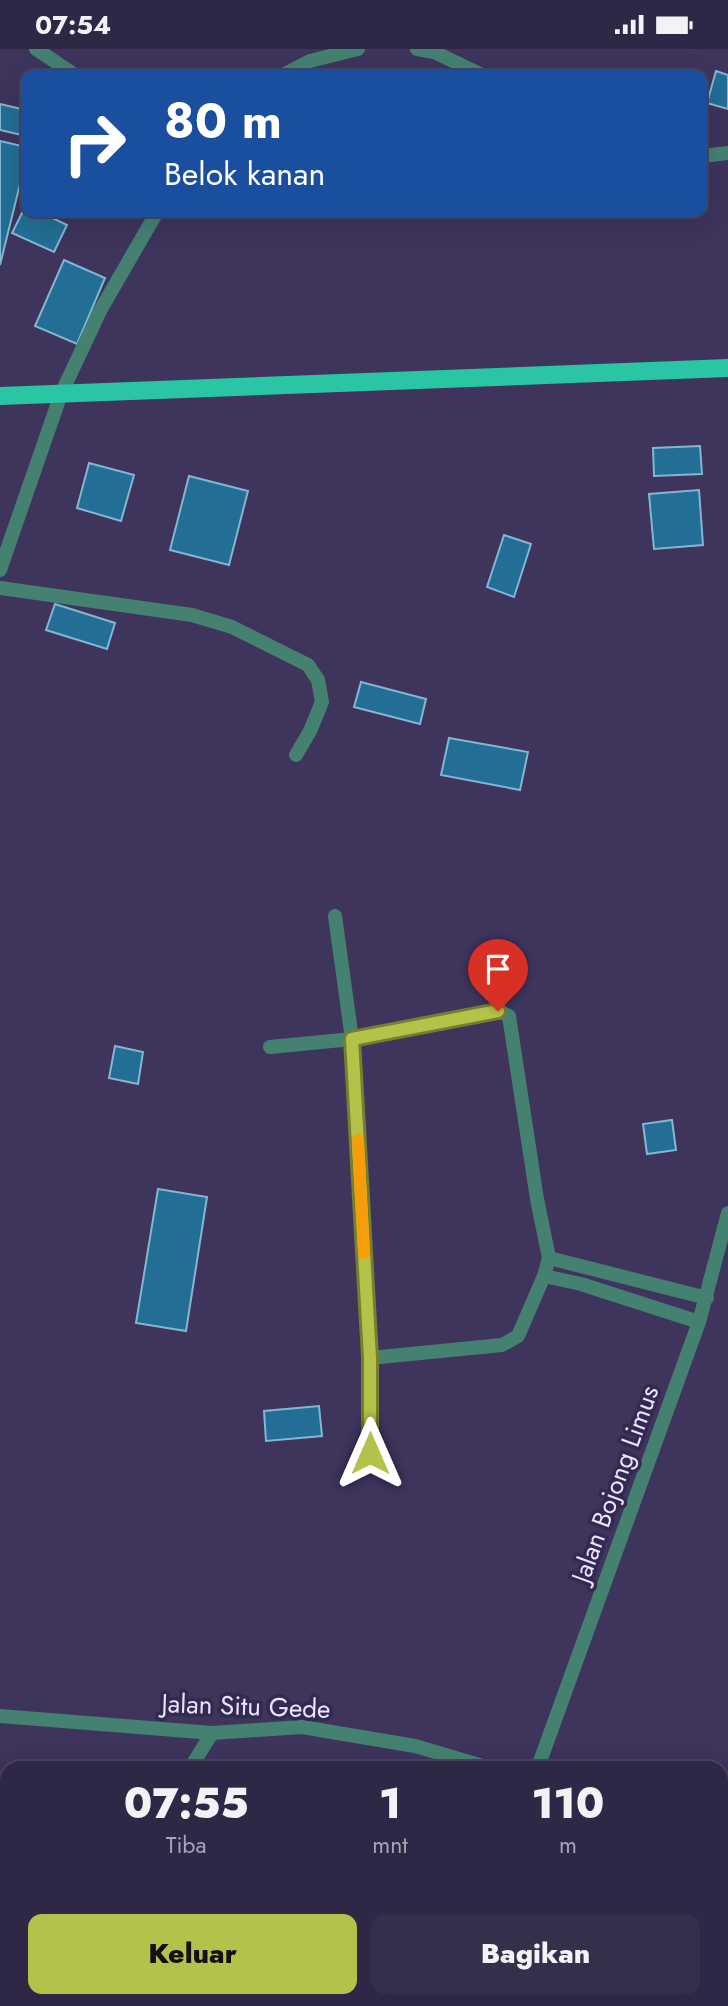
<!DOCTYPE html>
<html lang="id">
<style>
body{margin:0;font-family:Jost,sans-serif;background:#362f4c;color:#f1f3f6;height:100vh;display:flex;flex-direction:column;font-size:26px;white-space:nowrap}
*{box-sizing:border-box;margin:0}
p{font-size:23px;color:#a7a5b3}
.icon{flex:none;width:38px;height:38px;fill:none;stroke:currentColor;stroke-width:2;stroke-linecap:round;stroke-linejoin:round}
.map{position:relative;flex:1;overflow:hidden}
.side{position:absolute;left:0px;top:1712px;width:728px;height:247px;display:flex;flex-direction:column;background:#2e2745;border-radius:21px 21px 0 0;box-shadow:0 7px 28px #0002,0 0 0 2px #49445e}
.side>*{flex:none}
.banner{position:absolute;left:21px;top:21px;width:686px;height:147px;border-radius:14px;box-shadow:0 7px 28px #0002,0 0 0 2px #49445e;background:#1a4fa0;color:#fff;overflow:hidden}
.pin{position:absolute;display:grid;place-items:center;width:60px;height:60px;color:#fff;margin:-72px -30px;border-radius:50% 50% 50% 0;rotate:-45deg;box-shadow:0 0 7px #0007}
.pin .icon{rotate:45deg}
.me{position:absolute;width:77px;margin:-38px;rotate:0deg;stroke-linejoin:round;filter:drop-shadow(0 0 5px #0008)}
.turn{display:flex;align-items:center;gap:24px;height:147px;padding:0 28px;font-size:32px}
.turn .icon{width:91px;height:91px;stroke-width:2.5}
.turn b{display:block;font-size:49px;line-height:60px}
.eta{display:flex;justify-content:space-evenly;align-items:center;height:119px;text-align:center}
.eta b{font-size:42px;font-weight:800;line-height:49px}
.action{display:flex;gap:14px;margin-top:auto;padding:14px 28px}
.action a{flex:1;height:80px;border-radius:14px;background:#b5c249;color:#111;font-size:28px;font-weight:800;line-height:80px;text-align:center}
.action a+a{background:#362f4c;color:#f1f3f6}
.status{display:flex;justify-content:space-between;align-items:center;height:49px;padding:0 35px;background:#2e2745;direction:ltr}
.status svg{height:19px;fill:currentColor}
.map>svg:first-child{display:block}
.building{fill:#226e94;stroke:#84b6d4;stroke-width:2}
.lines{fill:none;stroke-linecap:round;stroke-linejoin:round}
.minor{stroke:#448171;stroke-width:14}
.primary{stroke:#2ac5a5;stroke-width:18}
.route-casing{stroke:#767e2f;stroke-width:18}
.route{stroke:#b5c249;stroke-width:12}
.slow{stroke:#f59e0b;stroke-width:12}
.labels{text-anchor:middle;stroke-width:7;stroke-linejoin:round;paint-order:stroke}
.street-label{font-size:26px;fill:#e9e4fd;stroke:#342950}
</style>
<div class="status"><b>07:54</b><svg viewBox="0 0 49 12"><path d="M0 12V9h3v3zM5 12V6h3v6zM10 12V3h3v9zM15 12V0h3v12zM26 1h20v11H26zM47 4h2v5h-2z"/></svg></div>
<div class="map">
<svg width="728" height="1957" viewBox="0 0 728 1957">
<rect width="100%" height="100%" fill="#3e345c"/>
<!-- building -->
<path class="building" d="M716 22 728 26V60L707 54Z
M0 55 26 61V87L0 81Z
M0 92 26 98V111L0 216Z
M26 156V163H40L67 176 54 203 12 184Z
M64 211 105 229 77 295 35 277Z
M700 397 702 425 654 427 653 399Z
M89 414 134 426 121 472 77 459Z
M189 427 248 442 229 516 170 501Z
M699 441 703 496 654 500 649 445Z
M504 486 531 495 514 548 487 538Z
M55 555 115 574 107 600 46 581Z
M361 633 426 650 420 675 354 658Z
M449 689 528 703 520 741 441 726Z
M115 997 143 1003 138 1035 109 1029Z
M672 1071 676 1101 647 1105 643 1075Z
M158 1140 207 1148 186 1282 136 1274Z
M319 1357 322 1387 266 1392 264 1362Z"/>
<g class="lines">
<!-- minor -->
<path class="minor" d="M36 0 75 26
M417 0 434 3 482 26
M283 26 310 12 358 0
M702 107 728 104
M0 521 61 345 101 260 157 163
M0 539 192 566 232 578 308 616 318 631 322 653 310 682 296 706
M335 867 352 990 370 1309V1404
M270 998 352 990 498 962 509 967 537 1150 549 1209 544 1227 518 1287 502 1296 370 1309
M549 1209 707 1249
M544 1227 581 1235 699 1273
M0 1667 212 1684 302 1678 415 1697 486 1718
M191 1718 212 1684
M538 1718 699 1273 728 1164
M721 1805 728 1809
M6 1957 10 1951
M723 1957 728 1948"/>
<!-- primary -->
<path class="primary" d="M0 347 728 319"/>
</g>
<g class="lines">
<defs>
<path id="route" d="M370 1404V1309L352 990 498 962"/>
</defs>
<!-- route casing -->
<use href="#route" class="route-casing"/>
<!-- route -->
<use href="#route" class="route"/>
<!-- slow -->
<path class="slow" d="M358 1091 364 1204"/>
</g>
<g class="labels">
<!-- street labels -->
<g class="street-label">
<text transform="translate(615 1435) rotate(-70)" y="9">Jalan Bojong Limus</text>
<text transform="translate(246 1657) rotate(2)" y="9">Jalan Situ Gede</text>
</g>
</g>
</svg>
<div class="pin" style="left:498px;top:962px;background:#d93025"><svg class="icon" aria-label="arrive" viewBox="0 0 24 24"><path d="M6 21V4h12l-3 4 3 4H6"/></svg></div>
<svg class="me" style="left:370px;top:1404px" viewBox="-20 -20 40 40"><path d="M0-17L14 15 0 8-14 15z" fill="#b5c249" stroke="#fff" stroke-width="4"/></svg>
<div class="banner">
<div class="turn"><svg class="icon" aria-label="right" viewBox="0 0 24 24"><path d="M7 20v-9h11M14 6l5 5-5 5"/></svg><div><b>80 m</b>Belok kanan</div></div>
</div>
<section class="side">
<div class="eta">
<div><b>07:55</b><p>Tiba</p></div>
<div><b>1</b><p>mnt</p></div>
<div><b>110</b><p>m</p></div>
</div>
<div class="action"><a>Keluar</a><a>Bagikan</a></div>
</section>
</div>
